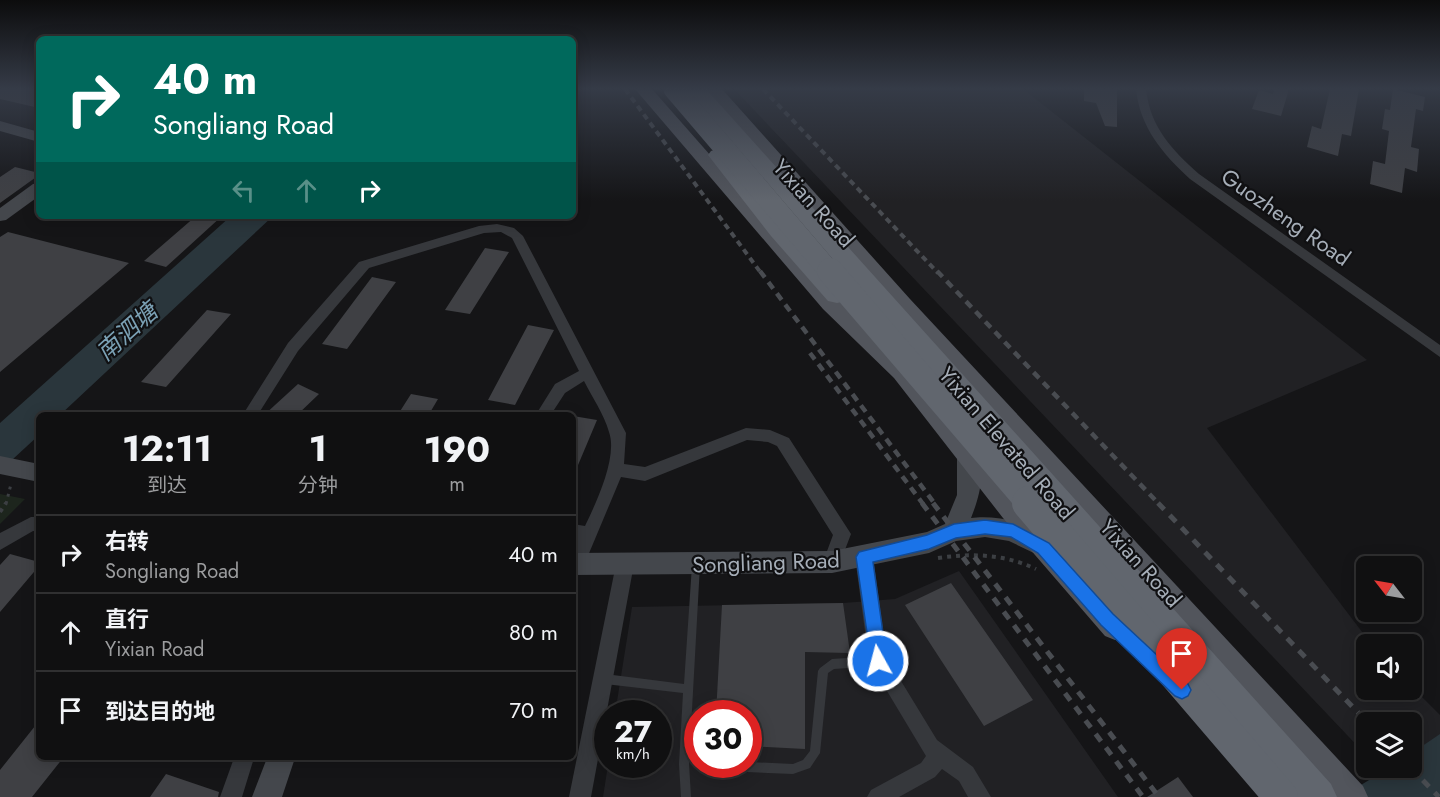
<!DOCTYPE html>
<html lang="zh">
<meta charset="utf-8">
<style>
body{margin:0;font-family:Jost,"Noto Sans SC",sans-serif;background:#19191a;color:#f1f3f6;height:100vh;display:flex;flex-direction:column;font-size:22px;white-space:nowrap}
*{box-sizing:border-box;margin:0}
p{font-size:20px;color:#9c9d9f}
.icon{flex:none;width:33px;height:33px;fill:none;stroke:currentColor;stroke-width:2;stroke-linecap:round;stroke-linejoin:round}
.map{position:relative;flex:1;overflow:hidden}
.drawer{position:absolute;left:36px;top:412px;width:540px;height:348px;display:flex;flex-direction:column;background:#101011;border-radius:9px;box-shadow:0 3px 15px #0003,0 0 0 2px #303031}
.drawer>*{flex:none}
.hud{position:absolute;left:36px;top:36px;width:540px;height:183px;border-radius:9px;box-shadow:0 3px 15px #0003,0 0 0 2px #303031;background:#00695c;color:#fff;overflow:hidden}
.needle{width:39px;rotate:301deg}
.tools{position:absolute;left:1356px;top:556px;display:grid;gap:12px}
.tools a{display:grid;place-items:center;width:66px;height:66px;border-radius:9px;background:#101011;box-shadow:0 3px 15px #0003,0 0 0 2px #303031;font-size:30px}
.speed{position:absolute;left:594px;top:700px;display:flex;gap:12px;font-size:30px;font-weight:700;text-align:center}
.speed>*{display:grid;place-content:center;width:78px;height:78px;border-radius:50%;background:#101011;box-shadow:0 3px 15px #0003,0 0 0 2px #303031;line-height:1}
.speed small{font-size:15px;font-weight:400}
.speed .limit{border:9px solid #d22;background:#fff;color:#111}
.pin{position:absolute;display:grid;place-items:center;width:51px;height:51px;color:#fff;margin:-62px -26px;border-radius:50% 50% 50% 0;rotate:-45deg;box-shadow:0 0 6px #0007}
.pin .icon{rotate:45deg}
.me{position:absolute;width:66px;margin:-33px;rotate:353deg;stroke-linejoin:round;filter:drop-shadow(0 0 4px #0008)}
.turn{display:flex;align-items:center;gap:21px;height:126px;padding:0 18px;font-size:27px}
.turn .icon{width:78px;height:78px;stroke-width:2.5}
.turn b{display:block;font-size:42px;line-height:51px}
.lanes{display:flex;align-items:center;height:57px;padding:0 18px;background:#0003;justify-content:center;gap:30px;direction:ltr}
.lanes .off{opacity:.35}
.eta{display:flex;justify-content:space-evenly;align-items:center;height:102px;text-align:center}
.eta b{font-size:36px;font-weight:700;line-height:42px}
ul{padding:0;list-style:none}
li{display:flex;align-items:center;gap:18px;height:78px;padding:0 18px;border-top:2px solid #303031}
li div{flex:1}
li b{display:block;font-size:22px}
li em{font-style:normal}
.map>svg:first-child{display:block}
.built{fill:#212124;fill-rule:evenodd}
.green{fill:#1d251d}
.water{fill:#2a363c}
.building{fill:#3f4044}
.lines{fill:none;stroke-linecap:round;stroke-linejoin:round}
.path-far1{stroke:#3c3f43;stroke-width:3;stroke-dasharray:3 4.5;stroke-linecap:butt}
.path{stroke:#3c3f43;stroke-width:4;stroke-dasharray:4 5;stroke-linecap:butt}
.lane{fill:#36383c;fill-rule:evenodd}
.street{fill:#36383c;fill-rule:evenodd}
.secondary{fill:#44474c;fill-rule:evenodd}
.primary{fill:#52555c;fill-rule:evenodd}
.highway{fill:#61666e;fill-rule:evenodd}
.rail-far2{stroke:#494c51;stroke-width:4;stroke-dasharray:6 4.5;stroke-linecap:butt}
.rail-far1{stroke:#494c51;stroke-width:4.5;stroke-dasharray:8 6;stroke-linecap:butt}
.rail{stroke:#494c51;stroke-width:5;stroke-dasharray:9 8;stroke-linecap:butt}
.highway-bridge-far2{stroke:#61666e;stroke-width:21}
.highway-bridge-far1{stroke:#61666e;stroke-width:26}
.highway-bridge{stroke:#61666e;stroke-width:34}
.route{fill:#1a73e8;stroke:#114b97;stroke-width:1.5}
.labels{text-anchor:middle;stroke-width:4.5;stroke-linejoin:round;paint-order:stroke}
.street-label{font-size:22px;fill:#a6aeb8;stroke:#101012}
.water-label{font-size:24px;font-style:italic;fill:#7ba1b5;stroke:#101012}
</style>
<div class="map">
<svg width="1440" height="797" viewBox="0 0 1440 797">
<rect width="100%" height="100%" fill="#151517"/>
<!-- built -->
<path class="built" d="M734 89H1023L1367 360 1207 428 1372 645H1366V690H1412V687L1440 715V797H1406L1378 768H1412V723H1366V755Z
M959 571 1118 797H603L608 765H658V714H615L632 607 843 603 895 599ZM698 714H748V765H698Z"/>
<!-- green -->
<path class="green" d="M0 494 25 499 0 524Z"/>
<!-- water -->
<path class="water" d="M231 216H273L60 415 39 416V435L0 471V423Z
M1440 734V797H1341L1389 768H1412V753Z"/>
<!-- building -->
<path class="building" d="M0 89H39V108L0 99Z
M1084 89H1117V127L1105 126 1096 103 1084 101Z
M1274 89H1289L1281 116 1252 109 1259 90 1273 94Z
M1330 89H1359L1351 136 1342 134 1338 156 1307 147 1312 126 1321 129Z
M1393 89 1425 97 1423 111 1416 109 1411 147 1419 149 1417 172 1405 168 1402 193 1370 184 1373 161 1385 164 1389 131 1382 129 1385 109 1390 110Z
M15 167 39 173V175L0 203V177Z
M196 216H222L166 267 144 261Z
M8 232 129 263 0 372V237Z
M485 248 509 252 470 314 445 310Z
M372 277 396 282 347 349 322 344Z
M207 310 231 314 166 387 141 382Z
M528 325 554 330 515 405 488 400Z
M298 384 319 394 296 416H263Z
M411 394 438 399 428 416H397Z
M573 416 597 420 573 477Z
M10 554 39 562V566L0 612V565Z
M951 583 1033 700 984 726 905 605Z
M843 603 850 653 805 652V749L748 746V714H716L722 605Z
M39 721V758H63L32 797H0V770Z
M166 774 219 792 218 797H150Z
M1178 777 1193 797H1147Z"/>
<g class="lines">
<!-- path-far1 -->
<path class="path-far1" d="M6 504 11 484"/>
<!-- path -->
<path class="path" d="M0 512 6 503
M938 558C973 553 1004 554 1036 569"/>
<!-- lane -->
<path class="lane" d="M696 561 699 562 700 565 689 764 691 797H681L679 764 683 693 605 684 602 682 600 679 602 676 605 674 684 684 692 565 693 562Z
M877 656 880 658 882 661 880 664 877 666 834 669 828 673 820 753 810 768 793 774 701 770 697 769 696 765 698 761V765H748V762L793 764 803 760 810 751 818 671 820 668 832 659Z"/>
<!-- street -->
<path class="street" d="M1136 89H1146C1150 127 1172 150 1199 174L1440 345V357L1190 179C1163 154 1140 128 1136 89Z
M497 224 514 228 523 236 626 433 624 464 645 467 746 428 770 430 789 438 851 534 838 568 832 570 826 568 823 562 833 535 777 446 768 442 747 440 645 481 621 477 582 570 573 571V551L578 540H573V524L585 526C596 503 618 457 609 432 604 414 592 397 584 381L565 393 550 416H535L555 384 579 371 512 238 501 232 484 233 369 268 298 351 257 416H242L288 343 359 262 479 226Z
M31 517H39V531H33L0 550V533Z
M864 549 870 551 873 557 887 658 937 740 973 767 991 797H968L959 781 942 769 935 777 899 797H867L871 790 921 763 926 756 869 661 855 557 858 551Z
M625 556 631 558 634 564 591 797H569L616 564 619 558Z
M234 758H254L242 797H220Z"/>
<!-- secondary -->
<path class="secondary" d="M0 121 39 132V142L0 131Z
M39 183V196L6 220 0 221V208L33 184Z
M968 447 976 450C987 471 979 498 971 518 994 515 1039 521 1050 544L1047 552 1038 555 1009 541 985 537 956 541 929 553 832 573 573 575V553L832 551 927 532 945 524 957 495V456L960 450Z
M0 456 39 464V482L0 474Z
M267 758H295L282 797H252Z"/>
<!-- primary -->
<path class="primary" d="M635 89H652L837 299 910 366 1021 502 1125 618 1129 627 1125 636 1115 640 1105 636 1003 518 894 378 823 309Z
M705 89H722L910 299 1363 786 1368 797H1331L896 309Z"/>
<!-- highway -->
<path class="highway" d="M687 89H706L1331 784 1337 797H1293Z
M718 149 725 151 787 226 846 289 849 295 846 301 837 303 828 301 771 236 708 155 711 151Z"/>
<!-- rail-far2 -->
<path class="rail-far2" d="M625 89 761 273
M763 89 938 273"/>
<!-- rail-far1 -->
<path class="rail-far1" d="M760 271 935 504
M937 271 1159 504
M810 353 923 504"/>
<!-- rail -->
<path class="rail" d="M922 503 1143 797
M933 503 1159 797
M1158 503 1368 723
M1411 768 1439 797"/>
<!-- highway-bridge-far2 -->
<path class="highway-bridge-far2" d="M674 89 831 273"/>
<!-- highway-bridge-far1 -->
<path class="highway-bridge-far1" d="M830 271 1030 504"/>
<!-- highway-bridge -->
<path class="highway-bridge" d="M1029 503 1281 797"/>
</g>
<!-- sky -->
<linearGradient id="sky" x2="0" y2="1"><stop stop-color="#0c0c0d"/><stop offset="0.44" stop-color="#353b47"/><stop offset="1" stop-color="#353b47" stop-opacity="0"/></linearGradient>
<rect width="1440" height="201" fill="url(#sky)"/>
<!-- route -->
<path class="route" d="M985 520 1013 524 1049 543 1113 614 1188 684 1191 690 1188 696 1182 699 1175 696 1101 625 1038 553 1011 537 985 534 956 538 929 549 873 562 887 661 884 667 878 669 872 667 856 557 859 552 927 535 954 524Z"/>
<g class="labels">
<!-- street labels -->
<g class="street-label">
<text transform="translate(814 203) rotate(48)" y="8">Yixian Road</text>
<text transform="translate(1286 217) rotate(35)" y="8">Guozheng Road</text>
<text transform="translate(1007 443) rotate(49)" y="8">Yixian Elevated Road</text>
<text transform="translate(766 562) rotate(-2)" y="8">Songliang Road</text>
<text transform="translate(1141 563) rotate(48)" y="8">Yixian Road</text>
</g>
<!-- water labels -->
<g class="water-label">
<text transform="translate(127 332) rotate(-42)" y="8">南泗塘</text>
</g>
</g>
</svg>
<div class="tools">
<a><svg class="needle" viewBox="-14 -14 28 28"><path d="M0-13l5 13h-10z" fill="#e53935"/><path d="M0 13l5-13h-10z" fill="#9c9d9f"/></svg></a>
<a><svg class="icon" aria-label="sound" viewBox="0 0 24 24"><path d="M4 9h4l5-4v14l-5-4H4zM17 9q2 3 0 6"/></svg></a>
<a><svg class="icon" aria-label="layers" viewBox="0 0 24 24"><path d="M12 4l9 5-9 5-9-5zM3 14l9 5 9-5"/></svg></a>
</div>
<div class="speed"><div>27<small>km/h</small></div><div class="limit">30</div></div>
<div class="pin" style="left:1182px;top:690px;background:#d93025"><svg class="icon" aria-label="arrive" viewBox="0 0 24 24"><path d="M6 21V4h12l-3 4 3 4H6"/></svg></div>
<svg class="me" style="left:878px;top:661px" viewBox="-20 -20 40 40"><circle r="17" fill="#1a73e8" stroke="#fff" stroke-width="3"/><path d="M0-11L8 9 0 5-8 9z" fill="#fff"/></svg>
<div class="hud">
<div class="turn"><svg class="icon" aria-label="right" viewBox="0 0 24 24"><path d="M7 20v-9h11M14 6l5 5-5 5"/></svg><div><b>40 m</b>Songliang Road</div></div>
<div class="lanes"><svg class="icon off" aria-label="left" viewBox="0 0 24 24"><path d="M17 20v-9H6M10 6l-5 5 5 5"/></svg><svg class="icon off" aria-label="ahead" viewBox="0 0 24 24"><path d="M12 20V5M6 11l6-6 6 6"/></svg><svg class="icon" aria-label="right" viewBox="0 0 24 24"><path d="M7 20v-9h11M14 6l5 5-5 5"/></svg></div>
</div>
<section class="drawer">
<div class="eta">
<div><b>12:11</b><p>到达</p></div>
<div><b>1</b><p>分钟</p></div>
<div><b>190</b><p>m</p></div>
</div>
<ul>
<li><svg class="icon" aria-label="right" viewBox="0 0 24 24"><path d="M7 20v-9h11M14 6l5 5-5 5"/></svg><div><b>右转</b><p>Songliang Road</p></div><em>40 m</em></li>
<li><svg class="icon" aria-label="ahead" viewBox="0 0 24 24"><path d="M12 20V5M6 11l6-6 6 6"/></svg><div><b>直行</b><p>Yixian Road</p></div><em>80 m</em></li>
<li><svg class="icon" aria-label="arrive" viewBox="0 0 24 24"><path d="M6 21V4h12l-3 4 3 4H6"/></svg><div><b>到达目的地</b></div><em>70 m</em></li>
</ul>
</section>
</div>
